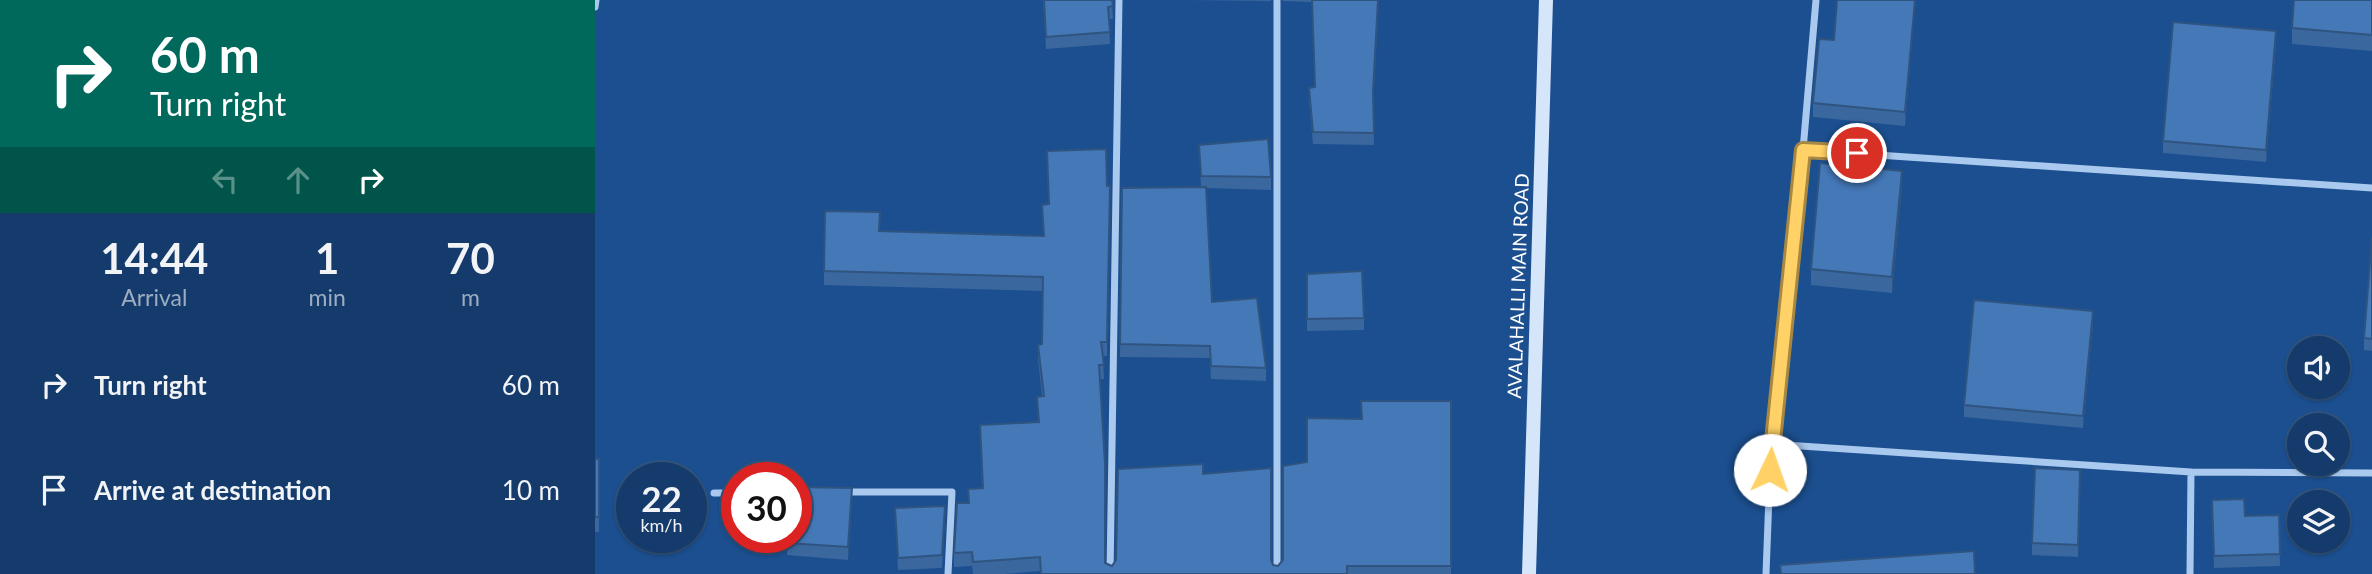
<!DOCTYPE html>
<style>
body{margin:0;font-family:Lato,sans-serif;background:#214673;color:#f1f3f6;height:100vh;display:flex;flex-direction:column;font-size:26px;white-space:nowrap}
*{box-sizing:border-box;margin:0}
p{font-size:23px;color:#9dadc1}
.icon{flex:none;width:38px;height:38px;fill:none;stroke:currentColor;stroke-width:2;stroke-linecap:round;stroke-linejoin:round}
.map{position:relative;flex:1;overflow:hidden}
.details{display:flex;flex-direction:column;background:#143b6b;width:595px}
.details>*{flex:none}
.guide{background:#00695c;color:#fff;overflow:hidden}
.buttons{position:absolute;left:1692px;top:336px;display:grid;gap:14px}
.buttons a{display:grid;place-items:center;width:63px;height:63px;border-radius:50%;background:#143b6b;box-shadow:0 2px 5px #0004,0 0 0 2px #33557e;font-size:35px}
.speed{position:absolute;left:21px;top:462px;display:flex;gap:14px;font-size:35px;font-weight:700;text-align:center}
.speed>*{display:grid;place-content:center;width:91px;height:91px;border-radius:50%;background:#143b6b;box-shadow:0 2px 5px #0004,0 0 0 2px #33557e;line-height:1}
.speed small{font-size:18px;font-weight:400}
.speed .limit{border:10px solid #d22;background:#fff;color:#111}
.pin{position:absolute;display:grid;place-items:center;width:60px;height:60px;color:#fff;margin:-30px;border:4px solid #fff;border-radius:50%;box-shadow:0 2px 7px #0007}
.me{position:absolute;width:77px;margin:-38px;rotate:3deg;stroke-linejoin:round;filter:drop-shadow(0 0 5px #0008)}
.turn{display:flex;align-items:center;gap:24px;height:147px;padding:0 35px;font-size:32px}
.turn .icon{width:91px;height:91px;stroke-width:2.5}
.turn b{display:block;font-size:49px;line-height:60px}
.lanes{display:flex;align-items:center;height:66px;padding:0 35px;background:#0003;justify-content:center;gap:35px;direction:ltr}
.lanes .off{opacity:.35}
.eta{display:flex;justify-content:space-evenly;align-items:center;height:119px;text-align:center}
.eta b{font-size:42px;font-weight:700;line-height:49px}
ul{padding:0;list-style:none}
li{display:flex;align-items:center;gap:21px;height:105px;padding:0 35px}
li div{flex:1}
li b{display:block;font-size:26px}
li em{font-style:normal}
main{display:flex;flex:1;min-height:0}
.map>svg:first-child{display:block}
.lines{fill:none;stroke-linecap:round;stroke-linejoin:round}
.street{stroke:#a9c9ee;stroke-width:7}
.secondary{stroke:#d6e6fa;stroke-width:14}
.wall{fill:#3a679d}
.shaded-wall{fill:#305480}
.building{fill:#4478b7;stroke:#305480;stroke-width:2}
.route-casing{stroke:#a68842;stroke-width:18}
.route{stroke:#ffd166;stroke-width:12}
.labels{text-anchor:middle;stroke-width:7;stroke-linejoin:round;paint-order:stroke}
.street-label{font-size:19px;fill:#fff;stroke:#1b4f8f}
</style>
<main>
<section class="details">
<div class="guide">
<div class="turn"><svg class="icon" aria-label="right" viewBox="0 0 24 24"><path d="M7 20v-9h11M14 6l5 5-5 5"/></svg><div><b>60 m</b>Turn right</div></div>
<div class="lanes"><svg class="icon off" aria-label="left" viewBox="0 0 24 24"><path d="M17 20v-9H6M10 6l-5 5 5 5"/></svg><svg class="icon off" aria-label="ahead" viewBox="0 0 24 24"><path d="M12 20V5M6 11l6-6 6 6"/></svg><svg class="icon" aria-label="right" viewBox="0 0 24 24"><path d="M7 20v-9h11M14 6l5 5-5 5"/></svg></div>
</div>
<div class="eta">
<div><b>14:44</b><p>Arrival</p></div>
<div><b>1</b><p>min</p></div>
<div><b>70</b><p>m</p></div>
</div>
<ul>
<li><svg class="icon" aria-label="right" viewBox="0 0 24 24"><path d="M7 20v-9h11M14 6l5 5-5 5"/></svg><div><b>Turn right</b></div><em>60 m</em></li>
<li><svg class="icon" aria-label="arrive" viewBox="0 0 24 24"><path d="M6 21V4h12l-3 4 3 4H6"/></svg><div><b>Arrive at destination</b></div><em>10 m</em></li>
</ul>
</section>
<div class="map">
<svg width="1777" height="574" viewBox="0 0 1777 574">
<rect width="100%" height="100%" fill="#1b4f8f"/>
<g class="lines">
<!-- street -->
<path class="street" d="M682 0V574
M0 7 1 0
M1208 150 1777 188
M1176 444 1596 472
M247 492H357L353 574
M119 493H142
M515 574 524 0
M1171 574 1176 444 1208 150 1221 0
M1595 574 1596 472 1777 473"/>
<!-- secondary -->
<path class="secondary" d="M934 574 951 0"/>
</g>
<!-- wall -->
<path class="wall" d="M448 0H517L518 19H514L515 44 451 49Z
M591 0H676V1Z
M688 0H784L778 101 779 145 718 144 714 100V88L720 87 717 2 688 1Z
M1320 0 1310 126 1218 117V103L1239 40Z
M1777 0V51L1697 44V28Z
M1681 43 1671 162 1568 153V141Z
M604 145 676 177V190L611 188 617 302 671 368V381L616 379 615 358 525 357 527 188 606 187Z
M452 151 512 186V356H508L509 379H505L510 563 517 566 608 474 676 560 678 565 683 566 688 560 712 462 766 419 856 401V574H445V571L410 574H378L377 566 359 567V553L373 503V489L387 488 385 425 443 422 442 397 447 396 443 359V345L447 344 448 291 229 285V271L284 231 448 236 447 205 454 204Z
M1307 187 1297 293 1216 285V269Z
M1777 237V351L1769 350V338Z
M712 274 769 318V330L712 331Z
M1498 323 1488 428 1369 417V405Z
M0 459H4V532H0Z
M1485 470 1483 557 1437 555V543Z
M257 500 253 560 192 555 193 537Z
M1617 500 1650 516 1684 515 1685 566 1619 568Z
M300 508 350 518 347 568 303 570Z"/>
<!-- shaded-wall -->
<path class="shaded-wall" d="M783 0H784L778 104V92Z
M1320 0V7L1310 126V112Z
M1681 31V43L1671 162V150Z
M1307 171V187L1297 293V277Z
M1498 311V323L1488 428V416Z
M257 488V500L253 560V547Z"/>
<!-- building -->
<path class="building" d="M449 0H517L518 6 513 7 515 32 451 37Z
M717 0H783L778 92 779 133 718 132 714 88 720 87Z
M1242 0H1320L1310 112 1218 103 1224 39 1239 40Z
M1699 0H1777V35L1697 28Z
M1578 22 1681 31 1671 150 1568 141Z
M673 139 676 177 606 176 604 145Z
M511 149 512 186H515L512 342H506L509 365H504L510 464V563L517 566 521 560 523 469 608 464V474L676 468V560L678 565 683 566 688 560V466L712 462V418L767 419 766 401H856V566H752V574H446L445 557 378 562 377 552 359 553 362 503H374L373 489 388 488 385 425 444 422 442 397 449 396 443 345 447 344 448 277 229 271 230 211 285 212 284 231 449 236 447 205 454 204 452 151Z
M1225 163 1307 171 1297 277 1216 269Z
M611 187 617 302 662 298 671 368 616 366 615 346 525 344 527 188Z
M1777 237V339L1769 338Z
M767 271 769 318 712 319V274Z
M1379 300 1498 311 1488 416 1369 405Z
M0 459H4V517H0Z
M1440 468 1485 470 1483 545 1437 543Z
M201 487 257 488 253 547 192 543 193 537H201Z
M1649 499 1650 516 1684 515 1685 554 1619 556 1617 500Z
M350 506 347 555 303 558 300 508Z
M1379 551 1380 574H1186L1185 565Z"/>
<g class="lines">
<defs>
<path id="route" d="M1175 470 1208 150 1262 153"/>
</defs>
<!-- route casing -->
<use href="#route" class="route-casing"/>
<!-- route -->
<use href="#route" class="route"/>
</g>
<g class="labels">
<!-- street labels -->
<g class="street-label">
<text transform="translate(923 286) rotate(-88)" y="7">AVALAHALLI MAIN ROAD</text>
</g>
</g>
</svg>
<div class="buttons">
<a><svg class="icon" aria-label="sound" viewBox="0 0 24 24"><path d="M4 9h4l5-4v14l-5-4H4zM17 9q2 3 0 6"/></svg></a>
<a><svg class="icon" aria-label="search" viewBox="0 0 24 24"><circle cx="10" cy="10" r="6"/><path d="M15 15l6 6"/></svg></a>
<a><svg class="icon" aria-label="layers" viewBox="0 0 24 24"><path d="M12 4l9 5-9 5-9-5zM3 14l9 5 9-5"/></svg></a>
</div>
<div class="speed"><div>22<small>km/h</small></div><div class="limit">30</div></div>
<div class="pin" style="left:1262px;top:153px;background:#d93025"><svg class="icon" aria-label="arrive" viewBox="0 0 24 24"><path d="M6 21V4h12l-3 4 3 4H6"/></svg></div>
<svg class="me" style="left:1175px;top:470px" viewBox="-20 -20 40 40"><circle r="19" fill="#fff"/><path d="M0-13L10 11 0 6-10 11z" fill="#ffd166"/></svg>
</div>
</main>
